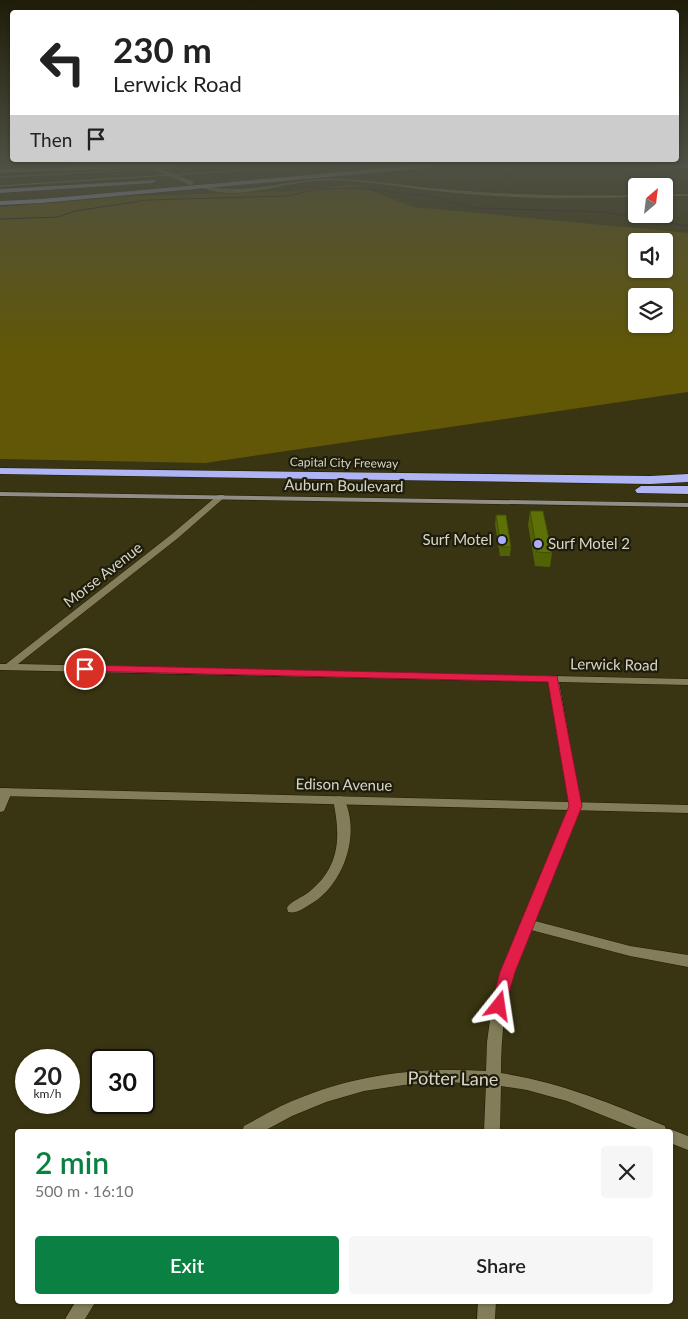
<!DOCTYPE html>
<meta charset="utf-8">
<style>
body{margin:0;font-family:Lato,sans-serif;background:#f6f6f6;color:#222;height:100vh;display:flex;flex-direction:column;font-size:19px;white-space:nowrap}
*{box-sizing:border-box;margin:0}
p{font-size:16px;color:#767676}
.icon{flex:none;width:28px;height:28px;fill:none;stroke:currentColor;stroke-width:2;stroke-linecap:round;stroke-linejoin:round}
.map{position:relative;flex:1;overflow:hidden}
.drawer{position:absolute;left:15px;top:1129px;width:658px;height:175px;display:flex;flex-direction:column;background:#fff;border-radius:5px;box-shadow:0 1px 4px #0004}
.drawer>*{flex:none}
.top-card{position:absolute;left:10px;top:10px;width:669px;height:152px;border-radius:5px;box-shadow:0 1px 4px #0004;background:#fff;color:#222;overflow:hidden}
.needle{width:32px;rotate:28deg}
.fabs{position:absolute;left:628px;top:178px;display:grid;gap:10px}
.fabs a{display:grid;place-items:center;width:45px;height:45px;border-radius:5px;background:#fff;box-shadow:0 1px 4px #0004;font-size:25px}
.speed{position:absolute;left:15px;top:1049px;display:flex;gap:10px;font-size:25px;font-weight:700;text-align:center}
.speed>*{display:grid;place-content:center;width:65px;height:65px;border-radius:50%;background:#fff;box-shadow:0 1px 4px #0004;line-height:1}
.speed small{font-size:12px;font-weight:400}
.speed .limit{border:2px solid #111;border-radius:8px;background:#fff;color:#111}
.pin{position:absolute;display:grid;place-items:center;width:42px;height:42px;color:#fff;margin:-21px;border:2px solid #fff;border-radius:50%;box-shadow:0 1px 5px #0007}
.me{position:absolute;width:55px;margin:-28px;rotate:15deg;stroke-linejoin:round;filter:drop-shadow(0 0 4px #0008)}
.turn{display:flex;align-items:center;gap:18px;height:105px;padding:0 20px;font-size:22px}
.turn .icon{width:65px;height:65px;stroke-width:2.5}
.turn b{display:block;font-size:35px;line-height:42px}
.then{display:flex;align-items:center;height:48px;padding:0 20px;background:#0003;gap:10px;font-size:19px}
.round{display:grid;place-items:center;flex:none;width:52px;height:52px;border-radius:5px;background:#f6f6f6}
.summary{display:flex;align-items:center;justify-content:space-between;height:85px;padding:0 20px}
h1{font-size:30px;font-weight:600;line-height:38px;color:#0b8043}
.primary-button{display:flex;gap:10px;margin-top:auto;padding:10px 20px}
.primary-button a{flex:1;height:58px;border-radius:5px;background:#0b8043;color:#fff;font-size:20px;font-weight:600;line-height:58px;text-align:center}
.primary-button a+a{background:#f6f6f6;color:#222}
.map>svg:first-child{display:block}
.green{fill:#615707;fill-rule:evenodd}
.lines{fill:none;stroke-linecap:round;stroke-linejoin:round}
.stream{stroke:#39062c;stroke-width:1}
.minor-casing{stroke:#201c02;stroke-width:1}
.tertiary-casing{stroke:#201c02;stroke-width:1}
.secondary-casing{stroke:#201c02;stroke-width:1}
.motorway-casing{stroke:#201c02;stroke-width:1}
.minor{fill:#837e59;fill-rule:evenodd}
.tertiary{fill:#837e59;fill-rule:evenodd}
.secondary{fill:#908e87;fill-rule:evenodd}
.motorway{fill:#afb4f2;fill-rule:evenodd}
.tram{stroke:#a9a68e;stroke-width:1}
.secondary-bridge-casing{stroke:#201c02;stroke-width:5;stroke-linecap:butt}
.secondary-bridge{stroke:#908e87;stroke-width:4.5}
.wall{fill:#516106}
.building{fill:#5e7107;stroke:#424f05}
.route{fill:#e11d48;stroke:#92132f}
.poi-dot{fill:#abaffb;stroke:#1e1c0d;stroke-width:2}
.labels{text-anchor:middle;stroke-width:4.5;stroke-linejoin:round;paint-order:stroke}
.far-street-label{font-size:12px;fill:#d9d7c3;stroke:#1e1c0d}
.street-label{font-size:15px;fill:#d9d7c3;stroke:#1e1c0d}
.poi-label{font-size:15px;fill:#d9d7c3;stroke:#1e1c0d;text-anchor:end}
.near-street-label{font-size:18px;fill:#d9d7c3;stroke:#1e1c0d}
</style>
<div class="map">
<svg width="688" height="1319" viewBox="0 0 688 1319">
<rect width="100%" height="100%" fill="#393411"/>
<!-- green -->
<path class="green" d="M353 184 414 207 688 233V392L205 463 0 459V207L134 196 293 191ZM636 241H664V269H636ZM636 296H664V324H636Z"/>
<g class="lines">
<!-- stream -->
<path class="stream" d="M0 219 58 217 75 211 147 200 288 196 317 189 356 188 428 196 475 208 603 212 688 226"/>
<defs>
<path id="minor" d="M219 165H243L0 178V176Z
M218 495H224L225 497 178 538 18 664 688 679V685L559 682 581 806 535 921 630 946 688 955V967L630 956 531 930C525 944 518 959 514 973 504 1006 501 1039 501 1073 559 1082 611 1103 665 1126L666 1130 670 1129 688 1136V1150L670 1143V1131H642L567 1101 527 1090 501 1086 500 1131H484L486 1084 445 1082 404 1085 364 1091 326 1102 292 1116 264 1131H242L244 1126C257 1119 269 1112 281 1106 349 1075 412 1067 486 1071L487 1042 492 1006 500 972 569 806 548 682 0 670V664H6L172 534Z
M6 788 10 789 12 792 4 811 0 812V793L2 789Z
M339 796 343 797C362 832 344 886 309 905 303 909 296 914 288 912L287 908C290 901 302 898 309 892 340 867 341 837 333 800L335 797Z
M76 1301H96L85 1319H65Z
M478 1301H496L495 1319H477Z"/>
<path id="tertiary" d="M329 178C368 179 406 186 444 189 508 195 572 196 636 195V197C569 200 502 198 435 191 395 187 355 178 315 181 280 184 231 203 199 186L201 185C244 196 286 180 329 178Z
M664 194H688V196H664Z
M0 788 688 805V813L0 796Z"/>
<path id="secondary" d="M0 492 688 503V507L0 496Z"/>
<path id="motorway" d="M126 165H180L177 167 0 173V169Z
M419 165H441L438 167 41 203 0 205V201L41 199Z
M643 165H688V168L646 167Z
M155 180 156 181 153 183 0 193V189Z
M0 468 650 476 688 474V482L650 484 0 474Z
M641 486H688V494L637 493 635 490Z"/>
</defs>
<!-- minor casing -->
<use href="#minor" class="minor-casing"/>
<!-- tertiary casing -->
<use href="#tertiary" class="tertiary-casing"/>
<!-- secondary casing -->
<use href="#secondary" class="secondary-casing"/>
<!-- motorway casing -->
<use href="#motorway" class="motorway-casing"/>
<!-- minor -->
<use href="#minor" class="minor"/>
<!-- tertiary -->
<use href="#tertiary" class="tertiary"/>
<!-- secondary -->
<use href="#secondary" class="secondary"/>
<!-- motorway -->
<use href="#motorway" class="motorway"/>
<!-- tram -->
<path class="tram" d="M0 186 324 165"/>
<defs>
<path id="secondary-bridge" d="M147 165 191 183"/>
</defs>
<!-- secondary-bridge casing -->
<use href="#secondary-bridge" class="secondary-bridge-casing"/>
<!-- secondary-bridge -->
<use href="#secondary-bridge" class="secondary-bridge"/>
</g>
<!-- wall -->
<path class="wall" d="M530 511 552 553 550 567 535 566 528 525Z
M496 515 511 547 510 556H500L495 524Z"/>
<!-- building -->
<path class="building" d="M530 511H543L552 553 537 552Z
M496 515H506L511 547H501Z"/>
<!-- sky -->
<linearGradient id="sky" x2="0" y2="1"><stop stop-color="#1f1d09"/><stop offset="0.47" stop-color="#4e5043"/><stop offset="1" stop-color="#4e5043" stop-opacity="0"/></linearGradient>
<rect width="688" height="350" fill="url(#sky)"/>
<!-- route -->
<path class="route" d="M85 665 557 676 582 806 515 972 504 1011 499 1013 493 1011 491 1006 500 972 569 806 548 682 81 671 80 669Z"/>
<!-- markers -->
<g class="poi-dot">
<circle cx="502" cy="540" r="5"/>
<circle cx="538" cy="544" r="5"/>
</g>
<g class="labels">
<!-- far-street labels -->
<g class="far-street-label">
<text transform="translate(344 463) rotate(1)" y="4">Capital City Freeway</text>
</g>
<!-- street labels -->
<g class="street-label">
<text transform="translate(344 486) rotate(1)" y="5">Auburn Boulevard</text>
<text transform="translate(103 575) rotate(-38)" y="5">Morse Avenue</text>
<text transform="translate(614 665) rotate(1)" y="5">Lerwick Road</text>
<text transform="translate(344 785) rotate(1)" y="5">Edison Avenue</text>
</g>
<!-- poi labels -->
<g class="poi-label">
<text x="492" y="545">Surf Motel</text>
<text x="548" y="549" text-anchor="start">Surf Motel 2</text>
</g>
<!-- near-street labels -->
<g class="near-street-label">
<text transform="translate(453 1079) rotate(1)" y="6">Potter Lane</text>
</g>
</g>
</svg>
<div class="fabs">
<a><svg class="needle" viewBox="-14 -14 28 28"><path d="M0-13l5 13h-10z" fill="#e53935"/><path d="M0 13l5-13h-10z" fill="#767676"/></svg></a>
<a><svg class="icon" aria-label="sound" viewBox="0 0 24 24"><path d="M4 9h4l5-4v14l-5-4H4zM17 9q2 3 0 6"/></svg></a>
<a><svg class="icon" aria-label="layers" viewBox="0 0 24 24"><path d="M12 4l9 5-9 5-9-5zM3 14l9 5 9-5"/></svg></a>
</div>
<div class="speed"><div>20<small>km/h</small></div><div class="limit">30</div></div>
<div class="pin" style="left:85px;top:669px;background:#d93025"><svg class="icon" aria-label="arrive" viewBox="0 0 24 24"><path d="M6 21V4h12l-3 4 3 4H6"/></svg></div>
<svg class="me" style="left:499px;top:1006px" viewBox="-20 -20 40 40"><path d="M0-17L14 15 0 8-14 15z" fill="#e11d48" stroke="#fff" stroke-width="4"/></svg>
<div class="top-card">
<div class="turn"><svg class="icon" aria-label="left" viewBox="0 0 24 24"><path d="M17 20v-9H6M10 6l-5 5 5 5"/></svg><div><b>230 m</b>Lerwick Road</div></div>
<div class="then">Then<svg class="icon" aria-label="arrive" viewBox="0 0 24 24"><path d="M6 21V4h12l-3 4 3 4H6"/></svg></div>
</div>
<section class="drawer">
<div class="summary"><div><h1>2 min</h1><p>500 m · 16:10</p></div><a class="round"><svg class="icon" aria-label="close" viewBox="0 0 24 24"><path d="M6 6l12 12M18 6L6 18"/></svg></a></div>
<div class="primary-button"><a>Exit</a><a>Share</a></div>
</section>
</div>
